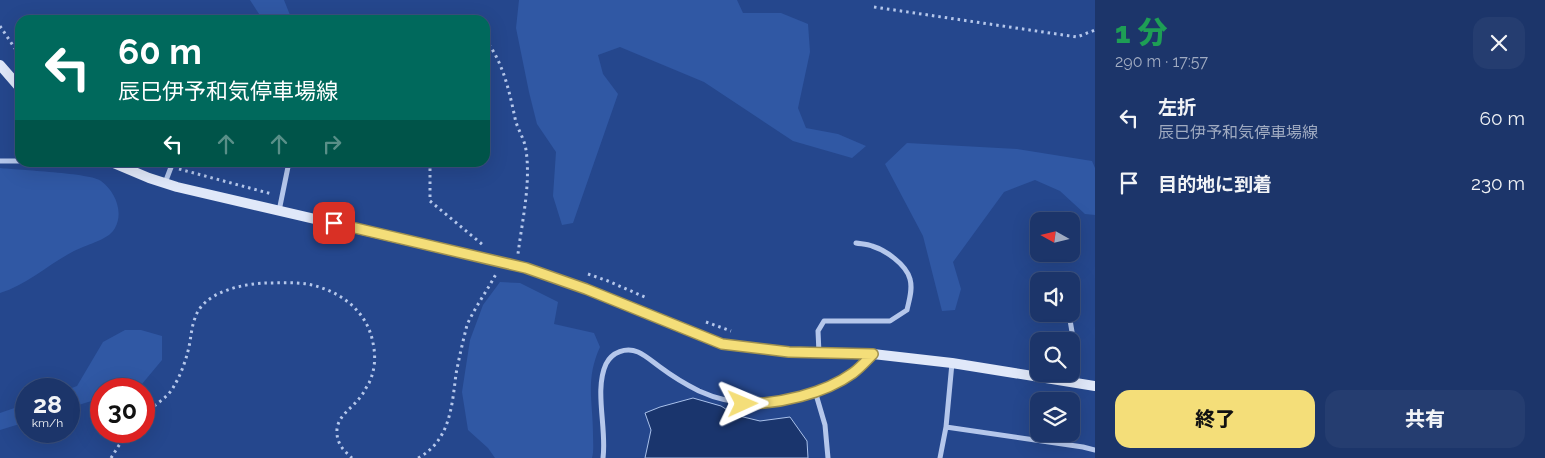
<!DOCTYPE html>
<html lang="ja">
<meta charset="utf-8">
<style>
body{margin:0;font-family:Raleway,"Noto Sans JP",sans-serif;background:#253d70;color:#f1f3f6;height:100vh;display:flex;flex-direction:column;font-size:19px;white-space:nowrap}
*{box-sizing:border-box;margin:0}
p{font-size:16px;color:#a0abc1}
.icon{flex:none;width:28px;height:28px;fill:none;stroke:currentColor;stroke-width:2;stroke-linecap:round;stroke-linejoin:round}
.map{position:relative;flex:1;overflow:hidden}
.side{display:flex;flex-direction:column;background:#1c356a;width:450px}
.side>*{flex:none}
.banner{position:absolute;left:15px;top:15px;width:475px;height:152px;border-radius:15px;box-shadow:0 5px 20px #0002,0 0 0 1px #3a507e;background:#00695c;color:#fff;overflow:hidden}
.needle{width:32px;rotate:278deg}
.tools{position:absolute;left:1030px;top:212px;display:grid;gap:10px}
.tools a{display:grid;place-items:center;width:50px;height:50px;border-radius:10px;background:#1c356a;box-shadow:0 5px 20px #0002,0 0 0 1px #3a507e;font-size:25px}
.speed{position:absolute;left:15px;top:378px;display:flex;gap:10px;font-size:25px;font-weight:700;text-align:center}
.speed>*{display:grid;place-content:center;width:65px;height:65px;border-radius:50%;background:#1c356a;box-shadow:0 5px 20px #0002,0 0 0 1px #3a507e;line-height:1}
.speed small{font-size:12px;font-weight:400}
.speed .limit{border:8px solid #d22;background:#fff;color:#111}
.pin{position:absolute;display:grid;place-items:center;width:42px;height:42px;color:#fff;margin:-21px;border-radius:10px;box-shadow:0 2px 8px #0006}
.me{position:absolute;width:55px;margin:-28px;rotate:89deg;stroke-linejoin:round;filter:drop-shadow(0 0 4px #0008)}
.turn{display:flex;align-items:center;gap:18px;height:105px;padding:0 20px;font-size:22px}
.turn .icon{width:65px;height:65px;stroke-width:2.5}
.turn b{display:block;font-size:35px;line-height:42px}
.lanes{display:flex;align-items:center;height:48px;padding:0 20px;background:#0003;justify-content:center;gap:25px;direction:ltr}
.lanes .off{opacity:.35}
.round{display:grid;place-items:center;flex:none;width:52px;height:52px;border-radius:15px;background:#253d70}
.head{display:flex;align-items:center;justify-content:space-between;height:85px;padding:0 20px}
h1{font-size:30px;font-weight:800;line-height:38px;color:#1e9e55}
.primary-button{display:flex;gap:10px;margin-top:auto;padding:10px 20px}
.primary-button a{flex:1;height:58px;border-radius:15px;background:#f4de79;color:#111;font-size:20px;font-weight:800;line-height:58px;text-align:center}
.primary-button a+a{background:#253d70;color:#f1f3f6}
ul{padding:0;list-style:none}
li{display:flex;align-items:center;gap:15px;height:65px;padding:0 20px}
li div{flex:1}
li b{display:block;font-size:19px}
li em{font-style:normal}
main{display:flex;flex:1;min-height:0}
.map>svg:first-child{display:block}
.green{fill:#3058a4}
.water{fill:#1a356d;stroke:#a9c1eb}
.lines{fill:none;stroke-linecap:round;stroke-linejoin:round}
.path{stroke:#b5c7eb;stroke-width:3;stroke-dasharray:2.5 4;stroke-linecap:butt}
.minor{stroke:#b5c7eb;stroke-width:5}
.secondary{stroke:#e0e8f9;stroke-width:10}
.route-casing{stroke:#9f904f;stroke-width:12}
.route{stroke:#f4de79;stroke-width:9}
</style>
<main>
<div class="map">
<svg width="1095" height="458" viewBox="0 0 1095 458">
<rect width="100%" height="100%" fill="#25478d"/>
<!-- green -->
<path class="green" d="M250 0H284L292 20H263Z
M519 0H737L743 13H781L808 24 810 52 798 108 806 128 838 134 866 146 852 158 793 141 704 82 620 47 598 55 603 74 618 94 573 223 562 225 553 196 556 152 537 124 529 92 516 28Z
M907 143 1017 149 1092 161 1095 168V215L1085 214 1060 191 1035 180 1004 192 953 262 961 289 955 310 942 311 923 236 885 164Z
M0 168C17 170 92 173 101 181 115 191 124 212 115 228 110 238 93 243 83 247 55 258 30 284 0 293Z
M500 282 520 283 558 302 554 324 594 333 600 347C585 380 593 401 593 435 593 442 594 451 592 458H495L488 448 468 430 462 392 470 340 483 305Z
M125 330H141L162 336V360L142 384 128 389H101V398L69 408V389L77 386 103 342Z
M26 404V422L0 430V413Z"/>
<!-- water -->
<path class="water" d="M693 398 721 406 735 415 760 421 790 417 807 441 808 458H645L651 430 645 413 660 407Z"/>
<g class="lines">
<!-- path -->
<path class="path" d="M874 7 1077 37 1095 30
M0 26 20 56
M485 39C503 62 509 90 515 118 517 129 524 137 526 150 531 184 522 221 518 254
M157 162 164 164
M430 162V201L483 245
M179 169 272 194
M588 274 608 281 647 298
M706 322 731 331
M144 414C154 405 168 398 174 386 180 376 185 363 188 351 191 340 191 328 195 318 203 292 242 284 265 283 279 283 294 282 307 284 339 290 367 310 373 343 376 357 375 370 369 383 366 387 364 393 361 396 353 408 339 414 337 429 336 443 343 450 352 458
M111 458 128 431
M418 458C450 441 452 406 456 374 459 358 463 341 467 325 475 307 487 291 496 274"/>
<!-- minor -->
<path class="minor" d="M0 161H20
M89 162 111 163
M165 183 173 162
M279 211 289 162
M1070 320 1078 367 1076 383
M819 353 818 331 824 321H890L907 310C909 300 913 290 910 279 906 264 885 250 872 246 867 244 861 244 856 243
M815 391 825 425 828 458
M946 427 1083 447 1095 450
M603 458C607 429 594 390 606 364 612 352 626 347 638 352 645 355 653 362 660 367 672 376 685 384 699 391 740 410 782 405 823 388 833 383 844 379 853 373 860 368 866 360 873 354
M940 458 946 427 952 363"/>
<!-- secondary -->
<path class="secondary" d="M0 65 20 88
M111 162 149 178 177 187 526 268 586 289 722 344 789 352 873 354 952 363 1095 386"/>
</g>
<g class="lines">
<defs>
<path id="route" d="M334 223 526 268 586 289 722 344 789 352 873 354C867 360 860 368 853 373 824 394 779 404 743 404"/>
</defs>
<!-- route casing -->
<use href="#route" class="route-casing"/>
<!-- route -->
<use href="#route" class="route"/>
</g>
</svg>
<div class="tools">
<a><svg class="needle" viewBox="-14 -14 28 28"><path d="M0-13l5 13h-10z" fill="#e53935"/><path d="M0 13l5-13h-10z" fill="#a0abc1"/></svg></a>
<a><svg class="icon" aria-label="sound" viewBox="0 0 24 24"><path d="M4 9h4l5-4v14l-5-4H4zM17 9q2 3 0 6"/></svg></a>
<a><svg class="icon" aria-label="search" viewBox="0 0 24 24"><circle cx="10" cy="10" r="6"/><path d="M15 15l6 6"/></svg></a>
<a><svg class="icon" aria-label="layers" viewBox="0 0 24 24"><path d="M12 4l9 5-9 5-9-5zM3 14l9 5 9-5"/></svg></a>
</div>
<div class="speed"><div>28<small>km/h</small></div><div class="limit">30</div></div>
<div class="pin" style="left:334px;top:223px;background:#d93025"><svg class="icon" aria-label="arrive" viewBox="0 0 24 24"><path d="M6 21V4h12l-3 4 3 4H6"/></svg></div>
<svg class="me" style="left:743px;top:404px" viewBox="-20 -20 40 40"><path d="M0-17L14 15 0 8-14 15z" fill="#f4de79" stroke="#fff" stroke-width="4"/></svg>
<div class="banner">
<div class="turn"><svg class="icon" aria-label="left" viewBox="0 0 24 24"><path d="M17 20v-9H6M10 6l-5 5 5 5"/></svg><div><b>60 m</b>辰巳伊予和気停車場線</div></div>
<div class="lanes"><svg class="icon" aria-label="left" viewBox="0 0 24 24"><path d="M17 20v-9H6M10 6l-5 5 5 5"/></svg><svg class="icon off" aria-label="ahead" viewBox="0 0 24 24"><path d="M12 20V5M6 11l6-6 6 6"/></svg><svg class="icon off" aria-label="ahead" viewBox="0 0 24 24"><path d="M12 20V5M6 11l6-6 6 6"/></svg><svg class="icon off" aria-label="right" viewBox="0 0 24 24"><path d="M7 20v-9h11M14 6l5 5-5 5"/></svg></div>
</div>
</div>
<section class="side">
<div class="head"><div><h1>1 分</h1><p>290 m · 17:57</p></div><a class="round"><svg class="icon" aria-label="close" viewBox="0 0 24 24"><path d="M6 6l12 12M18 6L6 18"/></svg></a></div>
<ul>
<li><svg class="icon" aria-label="left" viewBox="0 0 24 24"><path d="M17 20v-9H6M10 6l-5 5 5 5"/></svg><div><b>左折</b><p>辰巳伊予和気停車場線</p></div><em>60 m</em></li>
<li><svg class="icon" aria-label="arrive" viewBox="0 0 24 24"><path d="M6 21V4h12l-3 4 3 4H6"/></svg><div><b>目的地に到着</b></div><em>230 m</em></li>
</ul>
<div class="primary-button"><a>終了</a><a>共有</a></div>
</section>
</main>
